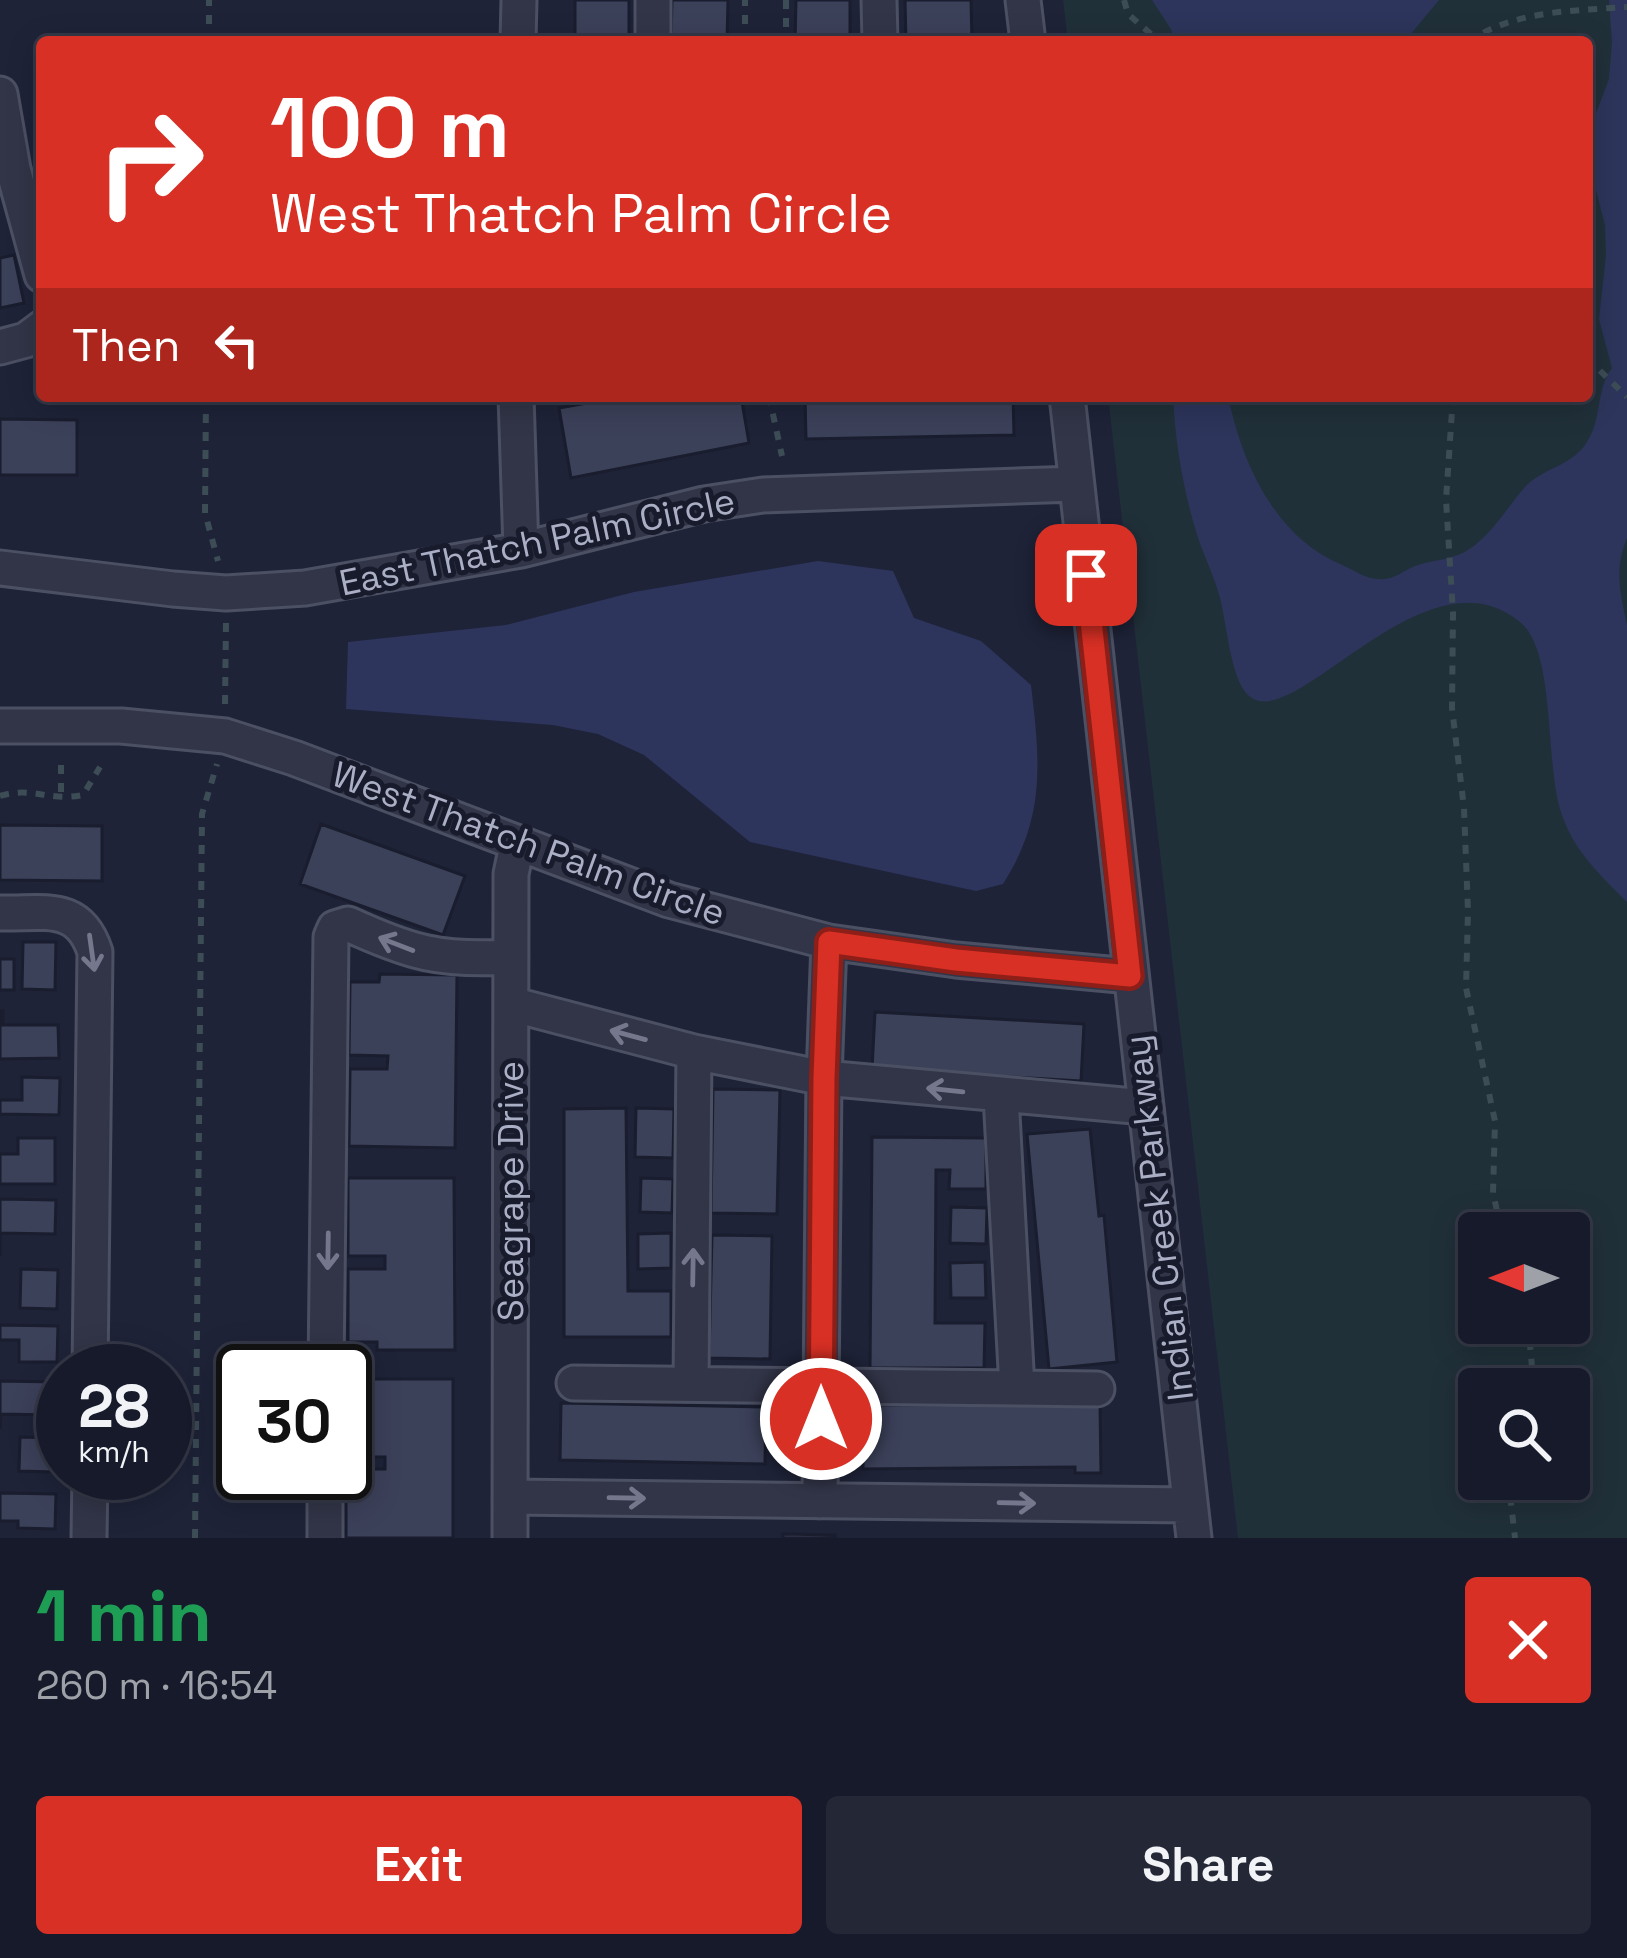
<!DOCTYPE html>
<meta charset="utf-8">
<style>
body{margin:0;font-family:"Space Grotesk",sans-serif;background:#232736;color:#f1f3f6;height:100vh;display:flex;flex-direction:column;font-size:45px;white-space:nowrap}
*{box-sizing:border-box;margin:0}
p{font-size:39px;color:#9ea1a8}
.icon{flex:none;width:66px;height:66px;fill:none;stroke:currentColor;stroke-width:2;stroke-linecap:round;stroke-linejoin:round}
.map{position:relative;height:1538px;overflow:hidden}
.details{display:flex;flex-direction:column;background:#161a2a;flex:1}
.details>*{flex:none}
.guide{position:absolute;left:36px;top:36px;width:1557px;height:366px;border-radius:12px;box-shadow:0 6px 30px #0003,0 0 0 3px #353847;background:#d93025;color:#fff;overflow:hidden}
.needle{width:78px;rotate:270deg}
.controls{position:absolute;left:1458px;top:1212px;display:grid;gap:24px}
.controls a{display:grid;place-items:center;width:132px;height:132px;border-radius:12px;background:#161a2a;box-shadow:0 6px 30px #0003,0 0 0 3px #353847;font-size:60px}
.speed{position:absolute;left:36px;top:1344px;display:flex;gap:24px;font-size:60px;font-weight:700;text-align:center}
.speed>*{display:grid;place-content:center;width:156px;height:156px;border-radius:50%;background:#161a2a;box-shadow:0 6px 30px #0003,0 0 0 3px #353847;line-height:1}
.speed small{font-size:30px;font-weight:400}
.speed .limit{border:6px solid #111;border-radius:18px;background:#fff;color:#111}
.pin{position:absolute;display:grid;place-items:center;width:102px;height:102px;color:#fff;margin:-51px;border-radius:24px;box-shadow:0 6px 18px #0006}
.me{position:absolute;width:132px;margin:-66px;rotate:0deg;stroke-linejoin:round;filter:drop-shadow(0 0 9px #0008)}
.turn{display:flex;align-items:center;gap:42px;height:252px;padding:0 36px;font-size:54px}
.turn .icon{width:156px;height:156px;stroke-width:2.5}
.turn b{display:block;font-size:84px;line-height:102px}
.then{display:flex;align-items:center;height:114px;padding:0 36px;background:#0003;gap:24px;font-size:45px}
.round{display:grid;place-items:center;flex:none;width:126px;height:126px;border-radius:12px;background:#232736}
.headline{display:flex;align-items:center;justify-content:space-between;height:204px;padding:0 36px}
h1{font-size:72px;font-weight:600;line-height:90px;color:#1e9e55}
.primary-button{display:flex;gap:24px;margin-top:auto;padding:24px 36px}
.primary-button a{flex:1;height:138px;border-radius:12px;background:#d93025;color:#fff;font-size:48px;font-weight:600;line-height:138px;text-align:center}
.primary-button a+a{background:#232736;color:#f1f3f6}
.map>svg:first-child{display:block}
.green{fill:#203039;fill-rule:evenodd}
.water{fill:#2d355c}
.building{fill:#3c415a;stroke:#191d2e;stroke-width:3}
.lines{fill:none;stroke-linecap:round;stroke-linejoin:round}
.minor-casing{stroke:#4c5063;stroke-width:39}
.path{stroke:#3d4d56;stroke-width:6;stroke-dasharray:9 9;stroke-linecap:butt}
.minor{stroke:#323548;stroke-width:33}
.oneway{stroke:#75788d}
.route-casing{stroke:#8d1f18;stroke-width:30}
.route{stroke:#d93025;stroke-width:21}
.labels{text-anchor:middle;stroke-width:10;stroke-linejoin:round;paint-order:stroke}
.street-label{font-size:36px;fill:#abafc5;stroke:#171b2c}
</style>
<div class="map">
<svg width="1627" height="1538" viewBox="0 0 1627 1538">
<rect width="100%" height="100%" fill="#1e2338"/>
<!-- green -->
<path class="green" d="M1063 0H1627V1538H1238L1108 396H1587V42H1068ZM1479 1233H1569V1323H1479ZM1479 1389H1569V1479H1479Z"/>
<!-- water -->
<path class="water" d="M1152 0H1439L1404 42H1174L1171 29Z
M1609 0H1627V538C1614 569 1620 592 1627 625V902C1601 876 1574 851 1562 815 1544 766 1557 652 1520 622 1425 543 1295 735 1249 696 1229 678 1227 618 1218 591 1212 571 1202 552 1196 531 1183 489 1175 440 1173 396H1228C1242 464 1275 537 1342 565 1357 571 1367 581 1385 579 1397 578 1407 568 1418 565 1437 559 1454 560 1471 548 1494 532 1507 507 1526 486 1542 469 1570 466 1585 445 1603 421 1595 390 1612 368L1599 319 1606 255 1605 225 1587 155 1589 132 1609 79 1612 42Z
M818 561 893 571 914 618 981 641 1031 685C1040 761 1046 817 1003 884L976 891 750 842 644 755 598 734 553 725 346 709 348 642 506 625 634 592Z"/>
<!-- building -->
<path class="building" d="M575 0H629V42H575Z
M672 0H728L727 42H671Z
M796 0H850V42H795Z
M905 0H971L972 42H906Z
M14 255 24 303 0 308V258Z
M626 396H741L749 443 571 478 559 408Z
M805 396H1013L1014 435 806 439Z
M0 419 77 420V475H0Z
M321 824 465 876 443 935 300 884Z
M0 825 102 826V881L0 880Z
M23 942H56L55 990 22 989Z
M0 959H14V990H0Z
M380 974 457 975 455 1148 349 1146 350 1069H387L388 1056 349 1055 350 982H379Z
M0 1011H3V1025H58L59 1058 0 1059Z
M875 1012 1084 1024 1081 1081 872 1069Z
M22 1077 60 1078 59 1115 0 1114V1100H22Z
M713 1089 780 1090 777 1214 711 1213Z
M626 1108 628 1291H671V1337H564V1109Z
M636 1108 674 1109 673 1158 635 1157Z
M1090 1129 1099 1216 1104 1215 1117 1362 1049 1369 1027 1134Z
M872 1137 986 1138V1189H949L950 1170H936L935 1323H985L984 1368H870Z
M18 1138H55V1184H0V1154H18Z
M348 1178H454L455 1350H377V1342H348V1269H385V1256H348Z
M641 1178 673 1179 672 1213 640 1212Z
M0 1199 56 1200 55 1234 0 1233V1256Z
M951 1207 987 1208 986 1244 950 1243Z
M671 1233V1268L638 1269V1234Z
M712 1235 772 1236 770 1359 709 1358Z
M985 1262 986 1298H951L950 1263Z
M21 1269 58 1270 57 1309 20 1308Z
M0 1325 58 1326 57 1362H19V1340H0Z
M348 1379H453V1538H346V1469H385V1457H347Z
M0 1381 56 1382 55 1415 1 1414 0 1429Z
M561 1403 766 1407 765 1464 560 1460Z
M1100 1404 1101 1473H1075V1467L863 1469V1405Z
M20 1437 56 1438 55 1472 19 1471Z
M0 1493 56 1494 55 1529 18 1528V1521H0Z
M783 1534 835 1535V1538H783Z"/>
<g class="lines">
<defs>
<path id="minor" d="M879 0 880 42
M1023 0 1028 42
M518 42 519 0
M653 42V0
M0 94 13 169 42 275
M0 347 26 340 42 328
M516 396 521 550
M1067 396 1194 1538
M0 568 173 589 226 593 305 588 521 550 704 504 763 495 1076 484
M0 726H121L225 736 294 758 669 900 829 942 956 960 1130 976
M0 913C44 914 79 902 95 952L90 1371
M511 1004 694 1052 824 1078 1145 1107
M1001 1096 1017 1388
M326 1371 331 937 335 928 348 924C411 953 440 961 511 957
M574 1383 1097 1389
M691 1384 694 1052
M510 1497 1190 1505
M820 1501 824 1078 829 942
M89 1538 90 1473
M325 1538V1473
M510 1538 511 874 517 845"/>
</defs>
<!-- minor casing -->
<use href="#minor" class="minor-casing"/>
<!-- path -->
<path class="path" d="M786 0V42
M1124 0 1128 14 1160 42
M209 42V0
M745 42V0
M1468 42C1514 10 1573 11 1627 7
M1587 358 1627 397
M206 396 205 513 218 561
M769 396 782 456
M1453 396 1446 500 1453 613 1452 708 1464 808 1468 911 1466 988 1495 1121 1493 1193 1502 1233
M225 704 226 621
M61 765V800
M0 796C33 786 49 802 83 795L100 767
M1528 1323 1534 1389
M1513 1479 1510 1494 1515 1538
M195 1538 202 814 217 764"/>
<!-- minor -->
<use href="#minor" class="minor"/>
</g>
<!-- one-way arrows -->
<defs><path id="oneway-shaft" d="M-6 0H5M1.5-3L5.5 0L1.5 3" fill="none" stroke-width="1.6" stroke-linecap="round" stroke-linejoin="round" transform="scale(3)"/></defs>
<g class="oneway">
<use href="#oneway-shaft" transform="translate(396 944) rotate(-159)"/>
<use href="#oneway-shaft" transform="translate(92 953) rotate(82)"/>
<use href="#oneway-shaft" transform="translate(628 1035) rotate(-165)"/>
<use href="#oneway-shaft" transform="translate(945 1090) rotate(-174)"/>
<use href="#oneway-shaft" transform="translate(328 1251) rotate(91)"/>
<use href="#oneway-shaft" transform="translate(693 1267) rotate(-89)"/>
<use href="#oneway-shaft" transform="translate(627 1498) rotate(1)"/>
<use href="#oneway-shaft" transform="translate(1017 1503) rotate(1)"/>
</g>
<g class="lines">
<defs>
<path id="route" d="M821 1419 824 1078 829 942 956 960 1130 976 1086 575"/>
</defs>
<!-- route casing -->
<use href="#route" class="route-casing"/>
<!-- route -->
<use href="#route" class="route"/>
</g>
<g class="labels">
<!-- street labels -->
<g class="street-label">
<text transform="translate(537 541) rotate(-12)" y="13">East Thatch Palm Circle</text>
<text transform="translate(529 843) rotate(20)" y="13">West Thatch Palm Circle</text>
<text transform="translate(510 1191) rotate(-90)" y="13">Seagrape Drive</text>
<text transform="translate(1158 1218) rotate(-97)" y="13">Indian Creek Parkway</text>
</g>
</g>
</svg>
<div class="controls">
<a><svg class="needle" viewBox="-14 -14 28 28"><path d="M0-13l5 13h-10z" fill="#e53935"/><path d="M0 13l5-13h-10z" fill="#9ea1a8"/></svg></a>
<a><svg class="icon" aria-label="search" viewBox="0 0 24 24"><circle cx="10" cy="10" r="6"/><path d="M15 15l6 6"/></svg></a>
</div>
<div class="speed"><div>28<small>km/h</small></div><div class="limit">30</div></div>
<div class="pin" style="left:1086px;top:575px;background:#d93025"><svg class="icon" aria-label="arrive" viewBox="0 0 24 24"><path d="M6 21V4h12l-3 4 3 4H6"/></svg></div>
<svg class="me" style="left:821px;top:1419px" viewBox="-20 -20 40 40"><circle r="17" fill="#d93025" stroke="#fff" stroke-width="3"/><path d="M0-11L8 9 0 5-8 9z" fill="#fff"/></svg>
<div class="guide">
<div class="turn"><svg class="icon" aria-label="right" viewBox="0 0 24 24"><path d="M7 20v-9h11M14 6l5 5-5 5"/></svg><div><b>100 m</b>West Thatch Palm Circle</div></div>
<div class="then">Then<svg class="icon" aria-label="left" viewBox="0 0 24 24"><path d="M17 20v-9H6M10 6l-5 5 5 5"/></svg></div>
</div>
</div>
<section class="details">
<div class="headline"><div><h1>1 min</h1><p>260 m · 16:54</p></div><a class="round" style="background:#d93025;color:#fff"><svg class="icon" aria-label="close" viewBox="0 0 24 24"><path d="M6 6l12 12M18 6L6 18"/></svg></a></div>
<div class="primary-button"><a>Exit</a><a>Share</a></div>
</section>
